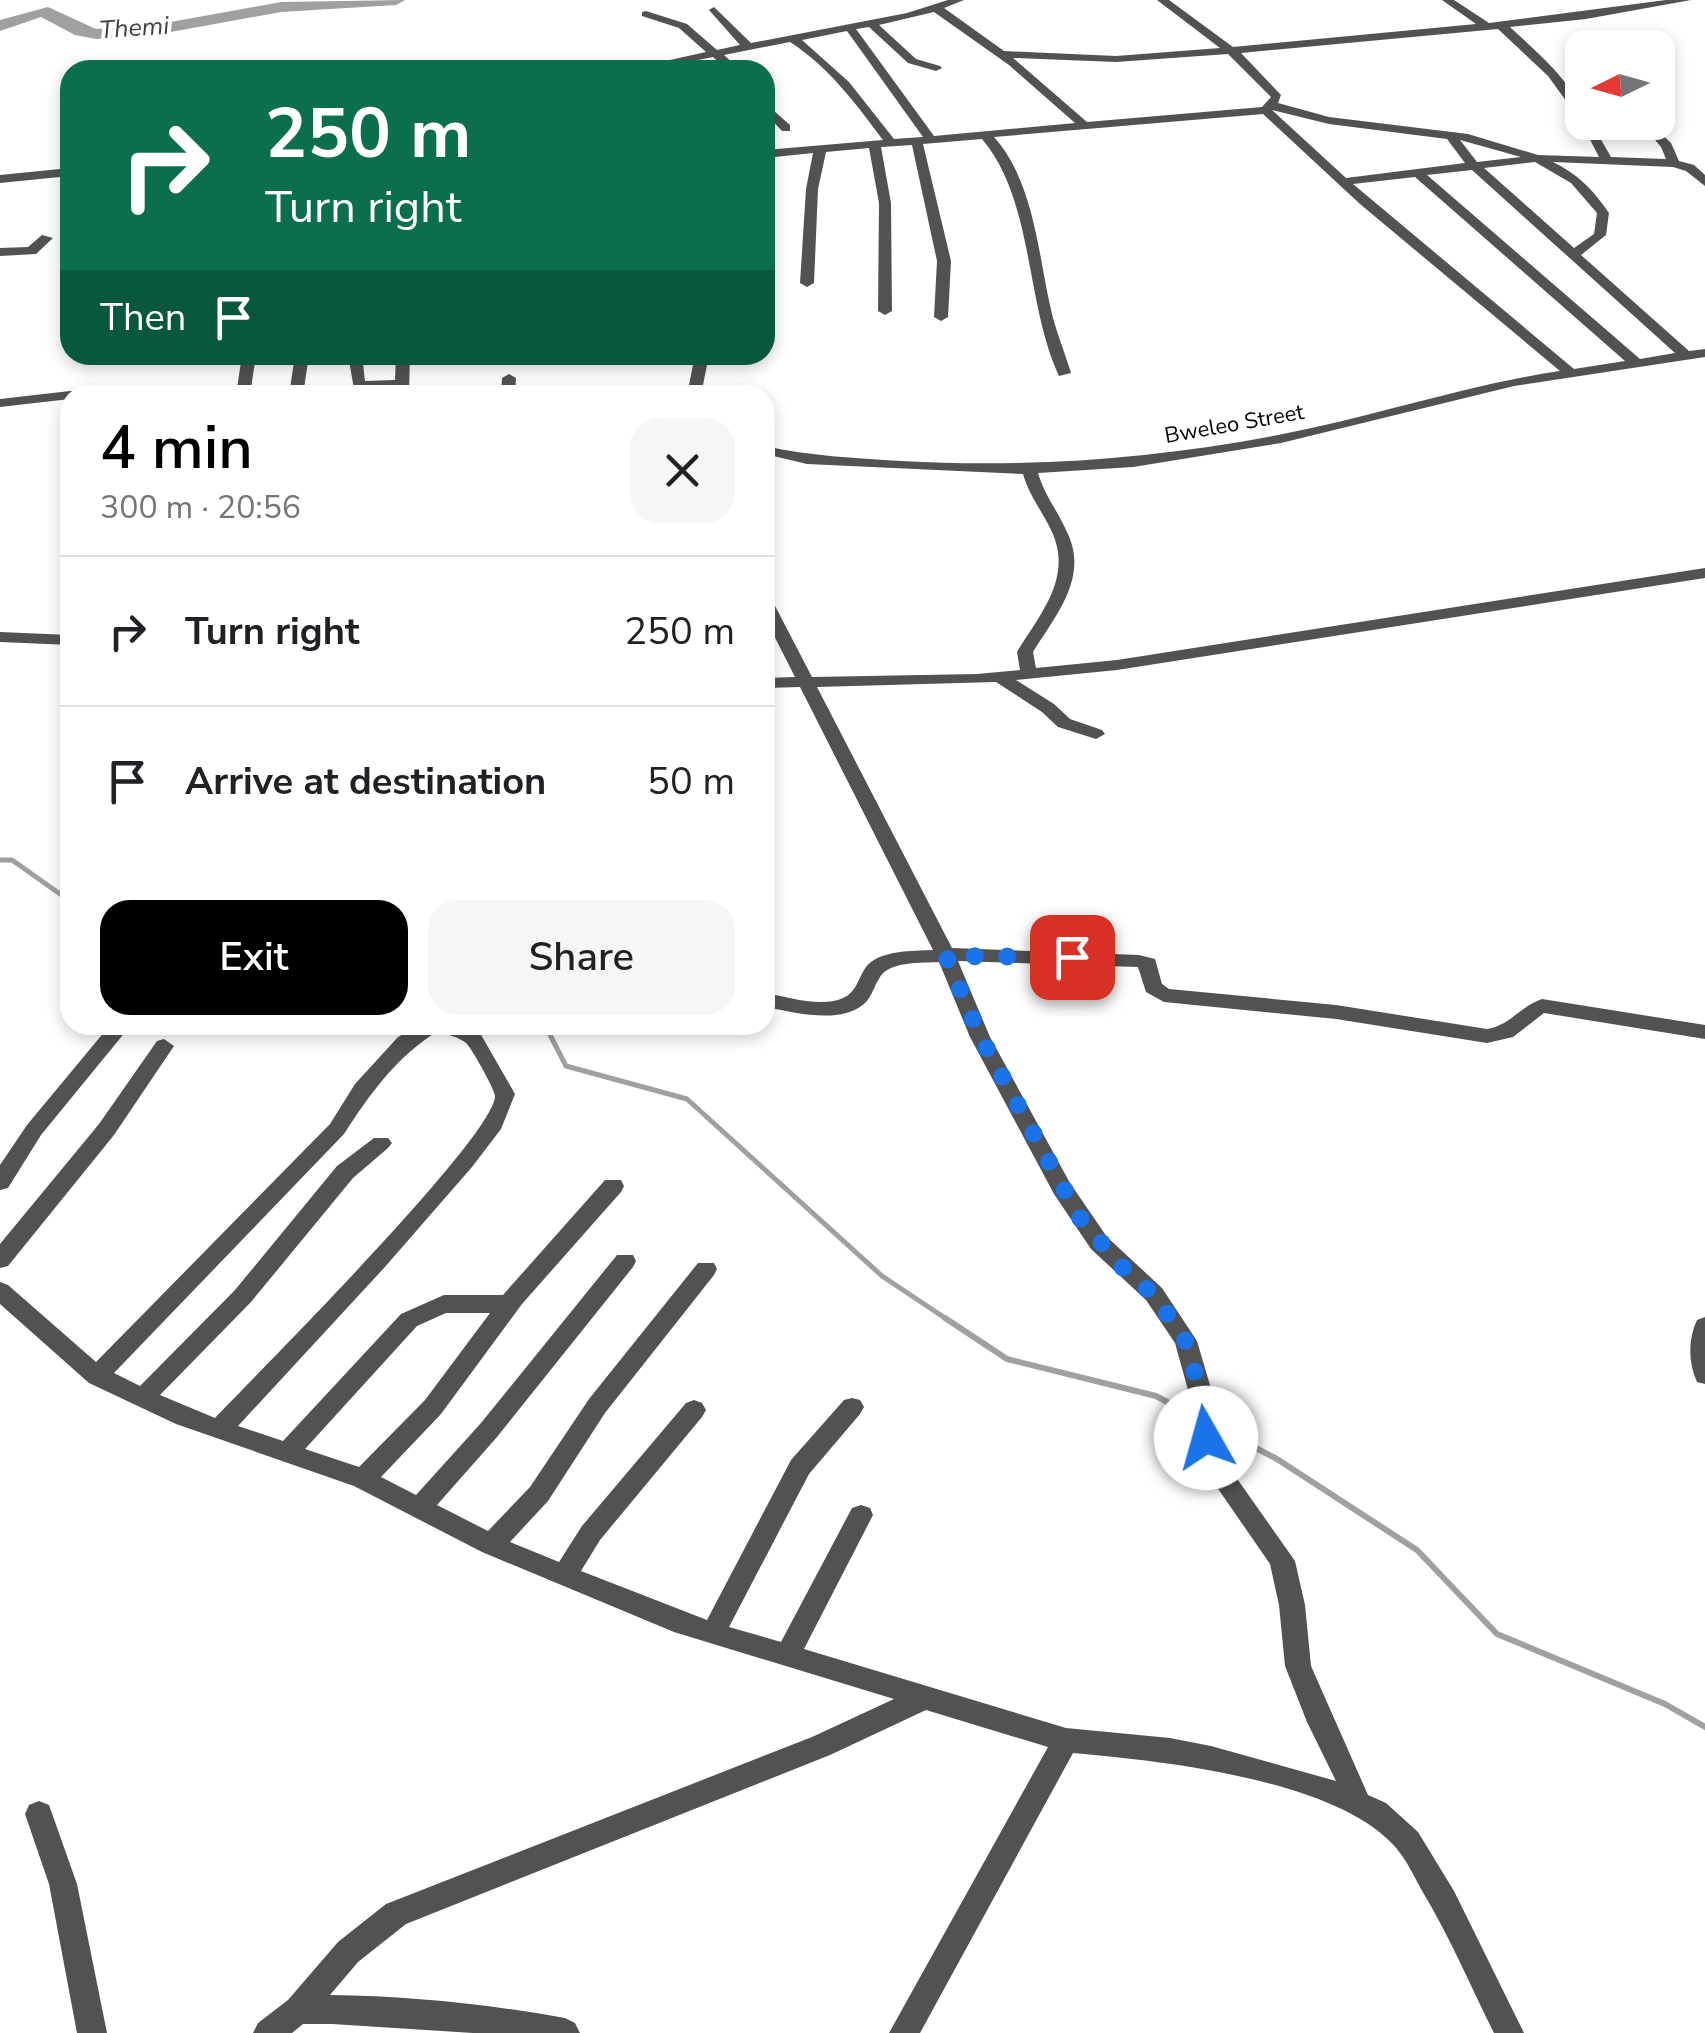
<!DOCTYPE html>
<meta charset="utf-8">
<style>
body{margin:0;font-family:"Nunito Sans",sans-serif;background:#f6f6f6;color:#202124;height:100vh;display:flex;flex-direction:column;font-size:38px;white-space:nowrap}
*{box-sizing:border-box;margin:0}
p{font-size:32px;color:#757577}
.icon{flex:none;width:55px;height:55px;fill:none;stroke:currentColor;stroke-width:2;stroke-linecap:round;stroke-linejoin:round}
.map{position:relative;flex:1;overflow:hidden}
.drawer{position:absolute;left:60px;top:385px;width:715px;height:650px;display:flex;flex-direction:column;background:#fff;border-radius:30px;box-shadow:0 5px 15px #0003}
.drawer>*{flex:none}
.guide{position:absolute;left:60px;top:60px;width:715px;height:305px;border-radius:30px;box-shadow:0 5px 15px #0003;background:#0b6e4f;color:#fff;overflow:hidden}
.needle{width:65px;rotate:265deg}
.controls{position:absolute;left:1565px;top:30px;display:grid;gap:20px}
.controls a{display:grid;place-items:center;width:110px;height:110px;border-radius:20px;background:#fff;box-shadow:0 5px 15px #0003;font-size:50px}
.pin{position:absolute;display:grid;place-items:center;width:85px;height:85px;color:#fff;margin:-42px;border-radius:20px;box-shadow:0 5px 15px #0006}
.me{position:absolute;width:110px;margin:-55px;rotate:353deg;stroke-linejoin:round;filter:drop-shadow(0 0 8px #0008)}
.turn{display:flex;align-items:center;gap:35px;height:210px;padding:0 40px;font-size:45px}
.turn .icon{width:130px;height:130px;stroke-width:2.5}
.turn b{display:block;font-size:70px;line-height:85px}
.then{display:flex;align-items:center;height:95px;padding:0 40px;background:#0003;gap:20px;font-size:38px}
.round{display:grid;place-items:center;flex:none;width:105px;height:105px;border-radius:30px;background:#f6f6f6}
.headline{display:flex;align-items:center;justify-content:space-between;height:170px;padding:0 40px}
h1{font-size:60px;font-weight:600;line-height:75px;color:#000}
.button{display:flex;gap:20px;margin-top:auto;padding:20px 40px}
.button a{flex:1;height:115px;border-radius:30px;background:#000;color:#fff;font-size:40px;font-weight:600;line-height:115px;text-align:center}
.button a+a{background:#f6f6f6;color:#202124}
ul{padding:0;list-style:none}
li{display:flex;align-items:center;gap:30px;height:150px;padding:0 40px;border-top:2px solid #e0e0e0}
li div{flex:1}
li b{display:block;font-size:38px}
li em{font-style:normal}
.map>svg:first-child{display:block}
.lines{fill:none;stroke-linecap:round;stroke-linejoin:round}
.stream-far1{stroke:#a0a0a0;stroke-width:5}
.stream{stroke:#a0a0a0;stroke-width:6}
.river{fill:#a0a0a0;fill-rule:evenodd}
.street{fill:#525252;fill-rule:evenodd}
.route{stroke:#1a73e8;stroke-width:18;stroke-dasharray:0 32.4}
.labels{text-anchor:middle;stroke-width:8;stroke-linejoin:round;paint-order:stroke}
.far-street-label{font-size:22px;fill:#000;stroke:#fff}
.far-water-label{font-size:25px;font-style:italic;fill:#414141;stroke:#fff}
</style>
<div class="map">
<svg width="1705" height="2033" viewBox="0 0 1705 2033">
<rect width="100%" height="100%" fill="#fff"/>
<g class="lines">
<!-- stream-far1 -->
<path class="stream-far1" d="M0 860H12L70 901
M545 1025 566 1066 687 1099 882 1276 948 1320"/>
<!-- stream -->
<path class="stream" d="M945 1318 1007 1359 1156 1396 1191 1415
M1227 1433 1277 1459 1417 1550 1497 1634 1665 1704 1705 1727"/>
<!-- river -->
<path class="river" d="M405 0 396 5 281 12 154 35 96 39 75 35 41 17 0 31V20L48 7 96 29 154 25 281 2Z"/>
<!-- street -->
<path class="street" d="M948 0H964L944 8 1004 51 1116 56 1220 48 1157 0H1169L1233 47 1476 24 1442 0H1454L1489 23 1666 0H1691L1586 19 1510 27C1534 50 1582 88 1582 122H1591L1611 157 1666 159 1661 147 1645 128 1651 124 1671 143 1679 161 1694 165 1705 175V186L1686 171 1673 167 1553 162C1578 174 1594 191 1609 213L1606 235 1581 255 1689 351 1705 349V357L1514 386 1281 443 1133 467 1038 473C1044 494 1057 510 1066 530 1090 576 1057 613 1033 652L1036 668 1117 660 1705 568V578L1117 670 1016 680 1054 704 1070 719 1102 730 1105 734 1096 739 1058 727 1042 712 996 682 817 687 952 948 1139 955 1155 959 1162 984 1169 989 1336 1005 1487 1029C1509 1026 1521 1006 1542 999L1705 1025V1039L1544 1013 1513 1037 1487 1043 1336 1019 1164 1002 1146 992 1138 967 958 961 990 1037 1070 1183 1107 1237 1162 1288 1197 1341 1220 1419 1218 1438 1226 1463 1295 1561 1305 1605 1311 1666 1368 1795 1386 1803 1418 1832 1454 1891 1524 2033H1494C1470 1985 1449 1935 1421 1889 1414 1876 1407 1861 1397 1849 1338 1779 1162 1761 1073 1753L920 2033H889L1048 1747 926 1710 830 1755 406 1924 358 1962 330 1995C409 1996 487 2004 565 2018L575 2023 580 2033H473L332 2024H303L292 2033H253L258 2023 288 2000 338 1942 386 1904 812 1737 894 1699 674 1632 482 1552 354 1486 176 1424 89 1383 0 1304V1282L8 1285 96 1362 330 1124 355 1084 398 1037 418 1025H461L480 1033 515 1094 501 1129 472 1167 384 1268 238 1426 283 1441 401 1314 444 1295H503L605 1180H621L624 1186 621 1192 522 1304 441 1414 381 1477 416 1495 481 1423 617 1255H633L636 1261 633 1267 497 1437 437 1505 488 1531 530 1487 589 1399 698 1263H714L717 1269 714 1275 605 1413 548 1501 510 1542 559 1562 582 1526 686 1403 694 1400 702 1403 706 1410 702 1417 600 1540 581 1571 707 1620 791 1460 844 1400 852 1398 860 1400 864 1407 860 1414 809 1474 729 1627 781 1642 852 1508 861 1505 870 1508 873 1515 804 1649 1066 1728 1170 1738 1211 1746 1336 1781 1307 1722 1285 1666 1279 1605 1270 1564 1203 1467 1194 1438 1196 1419 1175 1343 1146 1300 1091 1249 1054 1194 970 1037 939 962C922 963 890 961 880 977 874 986 872 997 864 1004 839 1025 794 1012 765 1007V993C788 997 821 1008 843 998 857 992 858 978 866 967 879 950 913 951 933 950L800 687 765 688V678L795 677 765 618V597L773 602 812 677 977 674 1020 670 1017 652C1040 614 1074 577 1051 530 1042 511 1029 495 1023 474L807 464 765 454V446C810 456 854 458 901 461 1029 468 1152 459 1278 435 1373 417 1465 385 1560 371L1360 204 1263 114 994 137C1035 183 1038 256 1052 314 1057 334 1065 353 1071 373L1059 376C1025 303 1034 200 982 139L923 144 951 261 948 317 941 321 934 317 937 261 912 145 881 147 891 203 892 311 885 315 878 311 879 203 869 148 826 152 818 189 814 283 807 287 800 283 806 189 813 153 765 158V150L883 140C856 104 829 67 790 42L724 55 740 70H727L713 57 648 70H625L706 52 679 28 642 16V12L646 11 687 24 717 50 740 45 709 10 714 7 751 43 907 13ZM934 12 1009 65 1075 123 934 136 856 29 869 27 908 63 936 71 942 68 940 66 916 59 879 25ZM1498 29 1548 76 1580 120 1599 157 1538 155 1468 134 1329 117 1278 103 1281 95 1241 53ZM847 31 923 137 894 139 849 82 802 40ZM1228 54 1271 97 1262 107 1087 122 1013 58 1116 62ZM1272 110 1329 124 1447 139 1465 163 1346 178ZM1460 140 1521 157 1477 162ZM1535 162 1571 183 1597 213 1594 234 1574 248 1484 168ZM1472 170 1675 353 1640 359 1427 175ZM1415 177 1625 361 1574 369 1353 184ZM438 1031C447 1035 459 1037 466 1043 471 1047 495 1090 495 1096 495 1136 256 1375 215 1418L160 1395 251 1302 353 1178 388 1148 392 1143 388 1138H374L337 1166 235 1290 140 1386 114 1373 344 1134C370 1094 396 1057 438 1031ZM446 1313H490L425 1400 359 1467 305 1449 417 1326Z
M100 65 104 66 106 70H94Z
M765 103 790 125V131H782L765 113Z
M70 168V176L0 183V175Z
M42 235 53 238 36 254 0 256V248L28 247Z
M242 355H256L250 395H236Z
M295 355H309L303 395H289Z
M348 355H362L365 381 395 380 396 355H410L409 393 396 395 395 389H354Z
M695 355H709L701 395H687Z
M509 374 516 378 515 395H501L502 378Z
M70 391H175L182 395H70V399L0 407V399Z
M0 632 70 635V645L0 642Z
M110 1025H131L41 1135 8 1188 0 1190V1165L27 1125Z
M164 1039 174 1046 114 1135 8 1266 0 1268V1244L99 1124 157 1041Z
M1705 1317V1384L1697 1382C1688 1362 1688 1339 1697 1320Z
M39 1801 49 1805 77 1884 107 2033H77L49 1884 25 1814 29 1805Z"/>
</g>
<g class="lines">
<!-- route -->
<path class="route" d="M1072 957 946 956 980 1036 1080 1218 1131 1277 1154 1294 1186 1342 1208 1419 1206 1438"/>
</g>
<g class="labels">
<!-- far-street labels -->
<g class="far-street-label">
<text transform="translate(1234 423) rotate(-10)" y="8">Bweleo Street</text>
</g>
<!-- far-water labels -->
<g class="far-water-label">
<text transform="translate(134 27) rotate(-4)" y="9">Themi</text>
</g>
</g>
</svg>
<div class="controls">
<a><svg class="needle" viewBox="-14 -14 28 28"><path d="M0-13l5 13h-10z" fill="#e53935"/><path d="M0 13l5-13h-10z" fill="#757577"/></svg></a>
</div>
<div class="pin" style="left:1072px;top:957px;background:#d93025"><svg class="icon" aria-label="arrive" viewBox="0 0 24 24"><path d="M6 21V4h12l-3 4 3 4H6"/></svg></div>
<svg class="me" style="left:1206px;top:1438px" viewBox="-20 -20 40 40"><circle r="19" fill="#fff"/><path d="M0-13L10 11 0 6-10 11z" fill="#1a73e8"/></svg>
<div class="guide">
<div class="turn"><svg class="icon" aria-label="right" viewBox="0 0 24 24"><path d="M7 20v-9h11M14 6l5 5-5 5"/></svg><div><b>250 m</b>Turn right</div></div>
<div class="then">Then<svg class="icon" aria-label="arrive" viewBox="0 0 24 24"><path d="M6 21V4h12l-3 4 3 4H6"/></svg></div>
</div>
<section class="drawer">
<div class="headline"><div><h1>4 min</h1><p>300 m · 20:56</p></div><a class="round"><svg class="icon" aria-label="close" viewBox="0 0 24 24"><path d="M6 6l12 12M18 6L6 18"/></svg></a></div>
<ul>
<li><svg class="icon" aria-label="right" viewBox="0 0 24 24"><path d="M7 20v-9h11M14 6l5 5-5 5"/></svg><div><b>Turn right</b></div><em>250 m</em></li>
<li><svg class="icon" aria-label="arrive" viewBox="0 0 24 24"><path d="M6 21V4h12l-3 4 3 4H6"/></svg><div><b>Arrive at destination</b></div><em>50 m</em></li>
</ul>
<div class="button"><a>Exit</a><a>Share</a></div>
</section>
</div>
